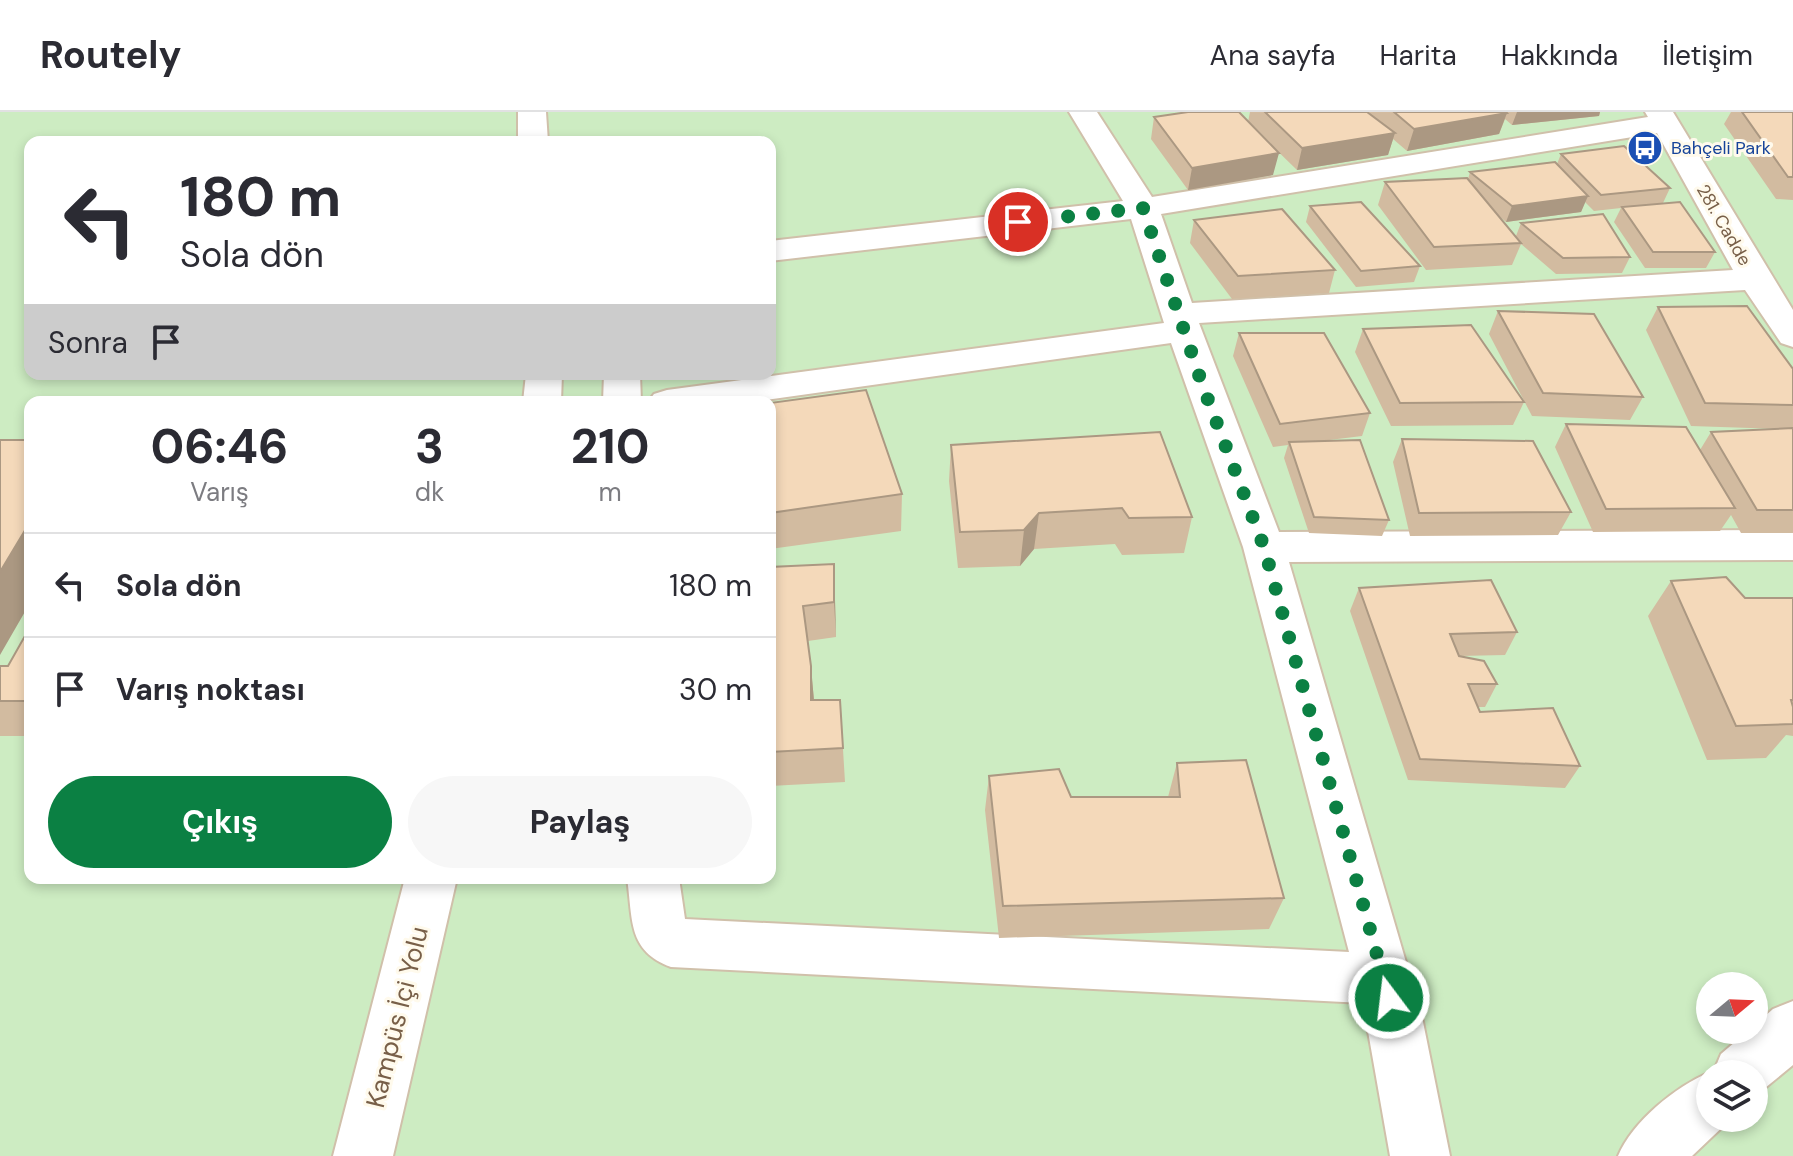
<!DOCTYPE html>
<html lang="tr">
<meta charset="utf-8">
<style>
body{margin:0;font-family:"DM Sans",sans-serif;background:#f7f7f7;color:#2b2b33;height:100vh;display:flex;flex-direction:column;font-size:30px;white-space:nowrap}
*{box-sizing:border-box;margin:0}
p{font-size:26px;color:#7c7c81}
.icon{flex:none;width:44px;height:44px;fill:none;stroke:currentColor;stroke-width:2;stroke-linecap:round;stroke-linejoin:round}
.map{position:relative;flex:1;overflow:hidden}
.side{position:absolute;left:24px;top:284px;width:752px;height:488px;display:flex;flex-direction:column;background:#fff;border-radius:16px;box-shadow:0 4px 12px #0003}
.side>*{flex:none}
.hud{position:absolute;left:24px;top:24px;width:752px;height:244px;border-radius:16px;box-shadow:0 4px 12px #0003;background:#fff;color:#2b2b33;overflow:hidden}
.needle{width:52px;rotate:71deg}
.buttons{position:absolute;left:1696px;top:860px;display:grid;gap:16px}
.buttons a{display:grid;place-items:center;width:72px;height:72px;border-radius:50%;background:#fff;box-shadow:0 4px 12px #0003;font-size:40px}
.pin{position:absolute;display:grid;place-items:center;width:68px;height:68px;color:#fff;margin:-34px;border:4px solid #fff;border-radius:50%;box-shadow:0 2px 8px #0007}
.me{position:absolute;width:88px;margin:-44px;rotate:345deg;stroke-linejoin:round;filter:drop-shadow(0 0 6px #0008)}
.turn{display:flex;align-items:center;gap:28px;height:168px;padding:0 24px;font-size:36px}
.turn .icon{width:104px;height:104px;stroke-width:2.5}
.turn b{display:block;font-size:56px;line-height:68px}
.then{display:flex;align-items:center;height:76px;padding:0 24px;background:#0003;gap:16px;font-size:30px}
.eta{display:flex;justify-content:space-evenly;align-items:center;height:136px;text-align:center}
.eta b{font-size:48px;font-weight:700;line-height:56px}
.button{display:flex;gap:16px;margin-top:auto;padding:16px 24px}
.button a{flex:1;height:92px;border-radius:48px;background:#0b8043;color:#fff;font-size:32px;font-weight:700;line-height:92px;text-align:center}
.button a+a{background:#f7f7f7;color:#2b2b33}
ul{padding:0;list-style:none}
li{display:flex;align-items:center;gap:24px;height:104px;padding:0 24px;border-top:2px solid #e1e1e2}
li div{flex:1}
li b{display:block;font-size:30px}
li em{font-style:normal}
header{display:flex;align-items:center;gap:48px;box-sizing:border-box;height:112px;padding:0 40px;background:#fff;border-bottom:2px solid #e1e1e2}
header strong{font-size:38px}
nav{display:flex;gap:44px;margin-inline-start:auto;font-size:28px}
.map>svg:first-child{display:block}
.green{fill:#cdecc2;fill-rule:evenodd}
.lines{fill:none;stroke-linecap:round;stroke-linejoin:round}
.minor-casing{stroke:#d0c0aa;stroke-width:4}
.minor{fill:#fff;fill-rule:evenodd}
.wall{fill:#d2bba0}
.shaded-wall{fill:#ab9882}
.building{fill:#f4d9ba;stroke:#ab9882;stroke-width:2}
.route{stroke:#0b8043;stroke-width:14;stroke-dasharray:0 25.2}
.labels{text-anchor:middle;stroke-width:6;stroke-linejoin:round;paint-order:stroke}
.far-transit-label{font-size:18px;fill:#164399;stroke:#fffaec;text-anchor:start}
.far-street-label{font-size:18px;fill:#785f48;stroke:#fffaec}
.near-street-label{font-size:26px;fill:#785f48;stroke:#fffaec}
</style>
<header>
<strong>Routely</strong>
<nav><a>Ana sayfa</a><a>Harita</a><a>Hakkında</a><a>İletişim</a></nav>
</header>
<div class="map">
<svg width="1793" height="1044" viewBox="0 0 1793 1044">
<rect width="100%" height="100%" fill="#fdf7e4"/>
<!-- green -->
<path class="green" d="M0 0H1793V1044H0ZM30 30H770V262H30ZM30 290H770V766H30ZM1710 874H1754V918H1710ZM1710 962H1754V1006H1710Z"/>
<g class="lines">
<defs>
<path id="minor" d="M518 0H546L548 30H518Z
M1069 0H1097L1152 85 1648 5 1645 0H1673L1793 198V235L1781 231 1745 178 1199 211 1279 420 1793 418V448L1289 450 1422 905 1450 1044H1390L1363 891 671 855C627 839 633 807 627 766H679L685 807 1349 840 1243 435 1171 231 751 290H648L654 282 667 278 1164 211 1131 107 770 149V129L1123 89ZM1657 21 1733 158 1192 191 1161 102Z
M526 262H562L561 290H523Z
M604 262H640L641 290H603Z
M405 766H457L393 1044H333Z
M1793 889V953L1754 985V962H1710V1006H1732L1692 1044H1618C1633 1009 1675 975 1710 960L1713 961 1721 942 1749 918H1754V914L1773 897Z"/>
</defs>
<!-- minor casing -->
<use href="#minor" class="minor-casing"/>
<!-- minor -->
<use href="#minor" class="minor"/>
</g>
<!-- wall -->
<path class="wall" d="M1250 0H1600L1599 4 1512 13 1505 7 1499 22 1407 39 1393 27 1388 43 1297 58 1255 17 1273 63 1188 78 1151 27 1154 5 1248 10Z
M1731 0H1793V88L1776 87 1724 12Z
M1561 42 1670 76 1663 91 1715 140 1706 156H1645L1614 110 1621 96 1594 99 1585 90 1581 100 1506 110 1499 104 1516 124 1521 111 1630 145 1622 161 1556 162 1521 132 1512 153 1426 158 1378 93 1385 70 1468 67 1470 60 1557 52Z
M1310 94 1420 154 1414 170 1356 175 1306 110Z
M1194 108 1335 158 1329 181 1232 187 1190 131Z
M1658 195 1793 257V421H1741L1731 403 1720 419 1593 420 1555 335 1566 312 1700 338 1711 320 1782 317 1691 314 1646 218Z
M1498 199 1643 285 1630 308 1532 304 1489 222Z
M1363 217 1524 290 1513 313 1391 314 1355 240Z
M1239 221 1370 301 1362 324 1321 329 1389 408 1382 424 1309 421 1284 346 1288 333 1273 335 1233 244Z
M770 291 902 382 901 419 770 437Z
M1402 327 1571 400 1558 423 1410 424 1393 350Z
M951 333 1192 405 1184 441 1122 443 1115 432 1034 437 1020 454 958 456 949 369Z
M834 452 836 525 808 529 814 588H840L845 670 770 674V455Z
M1671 469 1745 486H1793V624L1786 623 1766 646 1707 648 1648 504Z
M1359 476 1517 520 1505 543 1459 544 1497 572 1485 595H1478L1480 600 1580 654 1565 676 1408 668 1350 499Z
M0 589H30V624H0Z
M1177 651 1284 786 1269 817 999 826 985 698 989 664 1071 685H1168Z"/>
<!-- shaded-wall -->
<path class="shaded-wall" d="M1517 0H1600L1599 4 1512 13Z
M1507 1 1499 22 1407 39 1414 17Z
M1395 21 1388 43 1297 58 1302 36Z
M1279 41 1273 63 1188 78 1192 56Z
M1588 84 1581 100 1506 110 1512 94Z
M1039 401 1034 437 1020 454 1024 418Z
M30 410V491L0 543V460Z
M834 452 835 488 836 525 834 490Z
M811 554 814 589 811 588Z"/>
<!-- building -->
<path class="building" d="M1188 0H1239L1279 41 1192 56 1154 5Z
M1265 0H1367L1395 21 1302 36Z
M1394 0H1506L1507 1 1414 17Z
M1742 0H1793V65H1788Z
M1624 34 1670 76 1601 83 1561 42Z
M1555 50 1588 84 1512 94 1470 60Z
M1467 66 1521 131 1434 135 1385 70Z
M1361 90 1420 154 1361 159 1310 94Z
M1680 90 1715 140H1653L1622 95Z
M1282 97 1335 158 1238 164 1194 108Z
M1603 102 1630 145 1563 146 1521 111Z
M1747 194 1793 257V293L1705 291 1658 195Z
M1498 199 1594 202 1643 285 1543 281Z
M1471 213 1524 290 1400 291 1363 217Z
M1239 221H1324L1370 301 1280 312Z
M866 278 902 382 770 401V291Z
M1566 312 1686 315 1735 396 1606 397Z
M1793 316V398H1757L1711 320Z
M1160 320 1192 405 1129 406 1122 396 1039 401 1024 418 960 420 951 333Z
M1402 327 1533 329 1571 400 1419 401Z
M0 328H30V410L0 460Z
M1360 328 1389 408 1314 405 1289 330Z
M834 452V490L803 494 811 554V588H840L843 636 770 640V455Z
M1726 465 1745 486H1793V588H1791L1793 595V612L1736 614 1671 469Z
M1491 468 1517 520 1450 522 1459 544 1484 549 1497 572H1468L1480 600 1553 596 1580 654 1420 647 1359 476Z
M30 515V589H0V554H8Z
M1246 648 1284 786 1003 794 989 664 1059 657 1071 685H1180L1177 651Z"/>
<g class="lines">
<!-- route -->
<path class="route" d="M1018 110 1143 96 1202 272 1264 435 1389 886"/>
</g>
<!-- icons -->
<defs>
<symbol id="bus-disc" viewBox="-11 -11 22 22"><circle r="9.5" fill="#1a4fb4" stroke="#fffaec"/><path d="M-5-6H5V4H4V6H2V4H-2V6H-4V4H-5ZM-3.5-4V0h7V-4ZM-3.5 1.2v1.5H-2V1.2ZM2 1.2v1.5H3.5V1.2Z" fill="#fff"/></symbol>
</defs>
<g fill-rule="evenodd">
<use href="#bus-disc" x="1625" y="16" width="40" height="40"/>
</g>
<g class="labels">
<!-- far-transit labels -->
<g class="far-transit-label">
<text x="1671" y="42">Bahçeli Park</text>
</g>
<!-- far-street labels -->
<g class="far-street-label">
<text transform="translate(1724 113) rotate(60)" y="6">281. Cadde</text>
</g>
<!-- near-street labels -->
<g class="near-street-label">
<text transform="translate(397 905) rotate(-76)" y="9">Kampüs İçi Yolu</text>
</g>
</g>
</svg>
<div class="buttons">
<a><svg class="needle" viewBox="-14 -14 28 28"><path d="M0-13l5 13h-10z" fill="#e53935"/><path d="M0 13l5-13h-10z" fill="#7c7c81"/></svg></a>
<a><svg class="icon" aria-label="layers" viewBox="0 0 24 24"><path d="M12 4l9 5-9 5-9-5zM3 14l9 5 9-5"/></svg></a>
</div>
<div class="pin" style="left:1018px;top:110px;background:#d93025"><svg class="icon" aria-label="arrive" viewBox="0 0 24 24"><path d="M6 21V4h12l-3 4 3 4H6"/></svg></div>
<svg class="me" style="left:1389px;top:886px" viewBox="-20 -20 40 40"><circle r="17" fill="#0b8043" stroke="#fff" stroke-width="3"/><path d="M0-11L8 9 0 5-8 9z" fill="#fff"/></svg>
<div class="hud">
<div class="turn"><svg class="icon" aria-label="left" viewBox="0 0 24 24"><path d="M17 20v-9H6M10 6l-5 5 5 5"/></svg><div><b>180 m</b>Sola dön</div></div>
<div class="then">Sonra<svg class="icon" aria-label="arrive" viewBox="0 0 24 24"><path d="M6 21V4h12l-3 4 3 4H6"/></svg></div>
</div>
<section class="side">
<div class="eta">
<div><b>06:46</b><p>Varış</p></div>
<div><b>3</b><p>dk</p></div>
<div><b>210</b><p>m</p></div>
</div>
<ul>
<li><svg class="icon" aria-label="left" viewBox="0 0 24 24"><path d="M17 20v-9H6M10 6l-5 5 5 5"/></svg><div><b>Sola dön</b></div><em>180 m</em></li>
<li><svg class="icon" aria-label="arrive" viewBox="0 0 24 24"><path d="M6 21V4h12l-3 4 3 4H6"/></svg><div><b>Varış noktası</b></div><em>30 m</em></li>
</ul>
<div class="button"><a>Çıkış</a><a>Paylaş</a></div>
</section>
</div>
